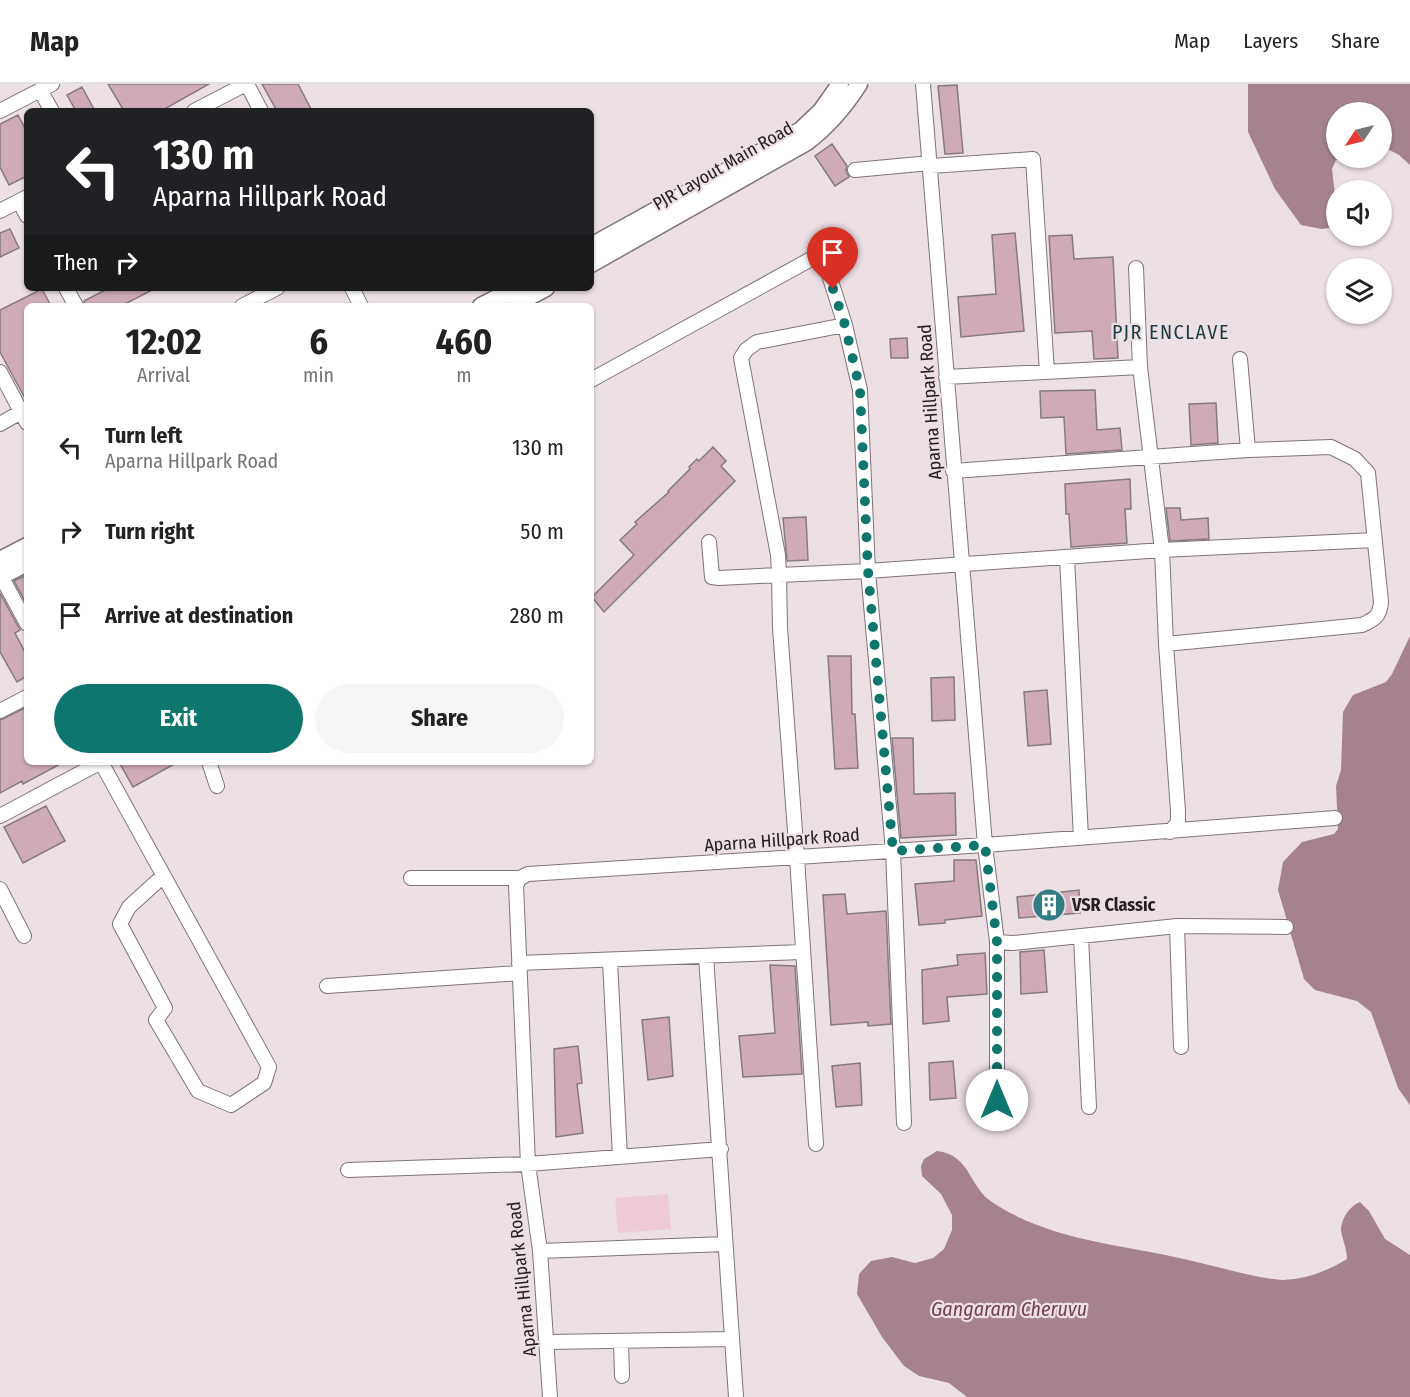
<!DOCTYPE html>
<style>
body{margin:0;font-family:"Fira Sans Condensed",sans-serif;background:#f6f6f6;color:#222;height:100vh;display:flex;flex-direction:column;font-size:22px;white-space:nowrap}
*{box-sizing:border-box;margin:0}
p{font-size:20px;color:#767676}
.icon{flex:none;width:33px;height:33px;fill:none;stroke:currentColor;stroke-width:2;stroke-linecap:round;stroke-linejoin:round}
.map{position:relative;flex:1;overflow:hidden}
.drawer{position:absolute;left:24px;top:219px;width:570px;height:462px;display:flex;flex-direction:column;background:#fff;border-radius:9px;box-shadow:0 2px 4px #0004}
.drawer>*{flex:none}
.top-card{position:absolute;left:24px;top:24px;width:570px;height:183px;border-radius:9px;box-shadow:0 2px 4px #0004;background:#202124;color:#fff;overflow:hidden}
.needle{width:39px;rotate:235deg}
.controls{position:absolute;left:1326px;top:18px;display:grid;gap:12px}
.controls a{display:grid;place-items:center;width:66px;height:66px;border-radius:50%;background:#fff;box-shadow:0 2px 4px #0004;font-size:30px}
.pin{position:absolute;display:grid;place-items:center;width:51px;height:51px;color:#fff;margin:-62px -26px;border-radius:50% 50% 50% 0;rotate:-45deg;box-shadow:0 0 6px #0007}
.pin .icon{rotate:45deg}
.me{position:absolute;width:66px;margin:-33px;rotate:0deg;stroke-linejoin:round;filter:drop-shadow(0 0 4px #0008)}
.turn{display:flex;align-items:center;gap:21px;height:126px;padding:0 30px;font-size:27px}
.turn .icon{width:78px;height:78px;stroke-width:2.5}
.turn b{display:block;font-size:42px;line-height:51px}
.then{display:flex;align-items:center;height:57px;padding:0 30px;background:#0003;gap:12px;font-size:22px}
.eta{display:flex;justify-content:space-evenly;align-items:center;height:102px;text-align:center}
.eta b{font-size:36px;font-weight:700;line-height:42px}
.cta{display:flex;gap:12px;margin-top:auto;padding:12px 30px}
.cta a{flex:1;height:69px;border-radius:36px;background:#0f766e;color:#fff;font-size:24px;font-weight:700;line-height:69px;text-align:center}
.cta a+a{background:#f6f6f6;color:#222}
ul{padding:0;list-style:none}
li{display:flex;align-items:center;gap:18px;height:84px;padding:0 30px}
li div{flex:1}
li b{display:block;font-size:22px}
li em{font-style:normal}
header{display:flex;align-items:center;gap:36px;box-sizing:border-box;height:84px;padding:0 30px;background:#fff;border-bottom:2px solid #e0e0e0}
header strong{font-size:28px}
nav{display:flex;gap:33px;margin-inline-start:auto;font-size:21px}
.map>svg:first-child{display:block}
.green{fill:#edcbd7}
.water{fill:#a4828e}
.building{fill:#cfabb8;stroke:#857a7e;stroke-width:1.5}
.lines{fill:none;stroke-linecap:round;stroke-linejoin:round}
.minor-casing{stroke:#7f7478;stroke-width:16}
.tertiary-casing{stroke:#7f7478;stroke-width:19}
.minor{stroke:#fff;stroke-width:14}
.tertiary{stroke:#fff;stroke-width:16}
.route{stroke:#0f766e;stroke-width:10;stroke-dasharray:0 18}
.labels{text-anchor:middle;stroke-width:4.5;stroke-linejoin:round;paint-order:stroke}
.street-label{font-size:18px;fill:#262123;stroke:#ede0e5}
.poi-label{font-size:18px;font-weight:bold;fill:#262123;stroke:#ede0e5;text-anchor:start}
.neighbourhood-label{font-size:20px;letter-spacing:1.5px;fill:#1b3d41;stroke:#ede0e5}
.water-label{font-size:20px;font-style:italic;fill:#724054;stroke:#ede0e5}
</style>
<header>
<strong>Map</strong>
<nav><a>Map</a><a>Layers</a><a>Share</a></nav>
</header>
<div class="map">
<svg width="1410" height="1313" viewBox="0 0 1410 1313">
<rect width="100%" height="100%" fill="#ede0e5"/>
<!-- green -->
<path class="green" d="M668 1110 671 1145 618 1149 615 1114Z"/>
<!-- water -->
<path class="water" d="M1248 0H1410V81L1399 71 1382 62V28H1336V74H1342L1336 76 1332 85 1336 120V143L1322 145 1301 141 1275 105 1248 48Z
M1410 552V1021L1398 1004 1371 928 1357 917 1315 906 1304 895 1278 806 1283 778 1302 758 1334 750 1338 745 1336 702 1341 686 1343 628 1353 611 1386 598 1392 590Z
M937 1067C971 1071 968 1102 992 1118 1048 1156 1120 1160 1184 1175 1210 1181 1235 1188 1260 1193 1268 1194 1276 1196 1283 1196 1307 1195 1327 1187 1347 1175 1347 1164 1341 1152 1341 1145 1342 1133 1350 1122 1360 1118L1369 1127 1385 1155 1410 1171V1313H967L949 1299 919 1292 904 1282 882 1253 857 1210 859 1190 871 1177 892 1173 915 1179 933 1174 944 1165 952 1146V1131L941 1110 922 1092 921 1082 924 1075Z"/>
<!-- building -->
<path class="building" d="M108 0H209L161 27H124Z
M262 0H298L312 27H277Z
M957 1 963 69 945 70 938 2Z
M82 3 95 27H76L67 11Z
M18 31 27 48V92L9 101 0 83V40Z
M832 60 847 82 846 87 849 93 835 102 815 72Z
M10 145 19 164 0 173V149Z
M1015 149 1024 247 961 253 958 213 996 210 992 151Z
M1072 151 1074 175 1113 173 1118 274 1094 275 1092 247 1055 249 1049 152Z
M109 204H156L121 222H85L84 217Z
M42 205 51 222H27V318L0 268V226Z
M907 254 908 274H891L890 255Z
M1095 306 1097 346 1120 344 1122 366 1066 370 1064 333 1041 334 1040 307Z
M1216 319 1218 359 1191 361 1189 320Z
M713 363 726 377 721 382 735 397 604 528 592 513 634 471 620 456 637 440 635 438 669 408 668 407 690 385 689 383 697 375 699 377Z
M1130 395 1131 425H1125L1127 459 1071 463 1069 430H1066L1065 400Z
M1166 424H1180L1181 436 1208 434 1209 455 1170 457Z
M806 433 808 476 787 477 783 434Z
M27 491V521L14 497Z
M0 509 20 546 15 549 27 572V592L17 598 0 568Z
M828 572H851L852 630H855L858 684 835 685Z
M954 593 955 636 932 637 931 594Z
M1047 606 1051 660 1028 662 1024 608Z
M27 623V678H64L23 700 22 697 0 709V636Z
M892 654H913L914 710 955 709 956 751 901 754Z
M119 678H178L133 703Z
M46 722 65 757 23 779 4 743Z
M954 776H976L982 832 945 836V839L919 841 915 800 954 797Z
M1079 806 1080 829 1019 834 1017 813Z
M845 810 847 830 886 827 891 940 868 942V938L831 941 823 811Z
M1044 866 1047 908 1021 910 1020 868Z
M985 869 987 910 947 913 949 937 923 940 922 886 958 881 957 871Z
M770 881 795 882 802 990 743 993 739 952 775 949Z
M669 933 673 992 648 996 642 936Z
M578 962 582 999 577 1000 583 1049 556 1053 554 965Z
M953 977 956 1014 930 1016 929 979Z
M860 979 862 1021 836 1023 832 982Z"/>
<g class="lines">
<defs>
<path id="minor" d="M247 0 261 27
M923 0 985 761 997 858 1013 859 1177 842 1286 843
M40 6 52 27
M0 27 52 0
M194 27 246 0
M931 82 1033 75 1047 288
M855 86 930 79
M19 117 27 132
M0 127 27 113
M1136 184 1140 283 1162 466 1166 560 1178 727V738L1170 748
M66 204 76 222
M352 204 361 222
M242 222 277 204
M845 241 757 258 746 266 741 274 778 471 779 491 868 487 1162 466 1375 456
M1240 275 1248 366
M0 288 27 339
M946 293 1140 283
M591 296 822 169 845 241 860 306 868 487 893 767 904 1039
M0 340 21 328
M953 387 1248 366 1331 363 1355 375 1368 389 1381 518C1380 532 1375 535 1362 541L1166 560
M709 458 712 493 719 494 779 491 780 544 797 774 816 1060
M1067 473 1081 754
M1 492 27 540
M0 627 27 613
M101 678 269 983 264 999 231 1021 198 1007 156 936 165 924 120 840 129 823 163 792
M209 678 217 702
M0 732 101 678
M411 794H520
M0 805 24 852
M1177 842 1181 963
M1081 852 1089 1023
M997 858V1016
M706 872 736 1313
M610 877 620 1073
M519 879 802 868
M327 902 519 889
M348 1086 528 1080 721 1065
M540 1167 725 1160
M621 1257 622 1292
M547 1258 732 1255
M550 1313 540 1167 528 1080 516 801 520 794 528 790 985 761 1335 734"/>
<path id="tertiary" d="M591 162 801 46 821 27 840 0
M591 180 807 58C828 42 845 22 859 0
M481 222 516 204
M512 222 546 204
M0 476 27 462
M0 493 27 479"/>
</defs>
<!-- minor casing -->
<use href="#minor" class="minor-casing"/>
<!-- tertiary casing -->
<use href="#tertiary" class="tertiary-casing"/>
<!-- minor -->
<use href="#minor" class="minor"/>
<!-- tertiary -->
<use href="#tertiary" class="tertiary"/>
</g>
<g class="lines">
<!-- route -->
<path class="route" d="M833 205 845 241 860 306 868 487 893 767 985 761 997 858V1016"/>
</g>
<!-- icons -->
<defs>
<symbol id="building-disc" viewBox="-11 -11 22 22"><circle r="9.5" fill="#347c84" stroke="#ede0e5"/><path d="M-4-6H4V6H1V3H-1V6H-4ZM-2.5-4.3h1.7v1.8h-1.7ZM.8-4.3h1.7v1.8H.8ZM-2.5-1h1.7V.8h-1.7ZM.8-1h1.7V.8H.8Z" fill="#fff"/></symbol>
</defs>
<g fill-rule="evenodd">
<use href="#building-disc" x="1030" y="802" width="38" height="38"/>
</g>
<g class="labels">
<!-- street labels -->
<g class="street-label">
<text transform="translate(723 82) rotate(-30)" y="6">PJR Layout Main Road</text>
<text transform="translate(930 318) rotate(-94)" y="6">Aparna Hillpark Road</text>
<text transform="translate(782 756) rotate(-4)" y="6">Aparna Hillpark Road</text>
<text transform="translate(522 1195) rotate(-96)" y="6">Aparna Hillpark Road</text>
</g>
<!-- poi labels -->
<g class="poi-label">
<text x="1072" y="827">VSR Classic</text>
</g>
<!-- neighbourhood labels -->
<g class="neighbourhood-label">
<text x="1171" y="255">PJR ENCLAVE</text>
</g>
<!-- water labels -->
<g class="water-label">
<text x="1009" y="1232">Gangaram Cheruvu</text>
</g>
</g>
</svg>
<div class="controls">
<a><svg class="needle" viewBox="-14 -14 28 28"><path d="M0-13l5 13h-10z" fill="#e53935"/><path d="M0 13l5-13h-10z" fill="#767676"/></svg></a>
<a><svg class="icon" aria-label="sound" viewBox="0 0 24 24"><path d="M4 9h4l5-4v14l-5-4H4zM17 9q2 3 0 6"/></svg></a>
<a><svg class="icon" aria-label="layers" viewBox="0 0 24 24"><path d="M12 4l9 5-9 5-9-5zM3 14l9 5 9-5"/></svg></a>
</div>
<div class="pin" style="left:833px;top:205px;background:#d93025"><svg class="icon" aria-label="arrive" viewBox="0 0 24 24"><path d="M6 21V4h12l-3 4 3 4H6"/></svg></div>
<svg class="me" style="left:997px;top:1016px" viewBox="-20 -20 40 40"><circle r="19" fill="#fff"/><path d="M0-13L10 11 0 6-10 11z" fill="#0f766e"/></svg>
<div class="top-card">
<div class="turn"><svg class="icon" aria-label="left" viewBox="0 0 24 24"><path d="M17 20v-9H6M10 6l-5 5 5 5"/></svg><div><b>130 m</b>Aparna Hillpark Road</div></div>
<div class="then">Then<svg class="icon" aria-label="right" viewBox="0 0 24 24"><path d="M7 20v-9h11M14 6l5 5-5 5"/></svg></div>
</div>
<section class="drawer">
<div class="eta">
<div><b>12:02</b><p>Arrival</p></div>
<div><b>6</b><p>min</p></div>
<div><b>460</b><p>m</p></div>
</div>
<ul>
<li><svg class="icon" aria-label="left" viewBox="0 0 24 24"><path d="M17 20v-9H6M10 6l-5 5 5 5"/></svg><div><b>Turn left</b><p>Aparna Hillpark Road</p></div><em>130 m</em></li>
<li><svg class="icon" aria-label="right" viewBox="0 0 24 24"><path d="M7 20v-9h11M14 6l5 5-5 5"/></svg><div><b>Turn right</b></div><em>50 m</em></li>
<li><svg class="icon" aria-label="arrive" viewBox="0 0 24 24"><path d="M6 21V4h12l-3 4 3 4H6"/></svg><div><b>Arrive at destination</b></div><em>280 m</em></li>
</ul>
<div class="cta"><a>Exit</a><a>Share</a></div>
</section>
</div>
